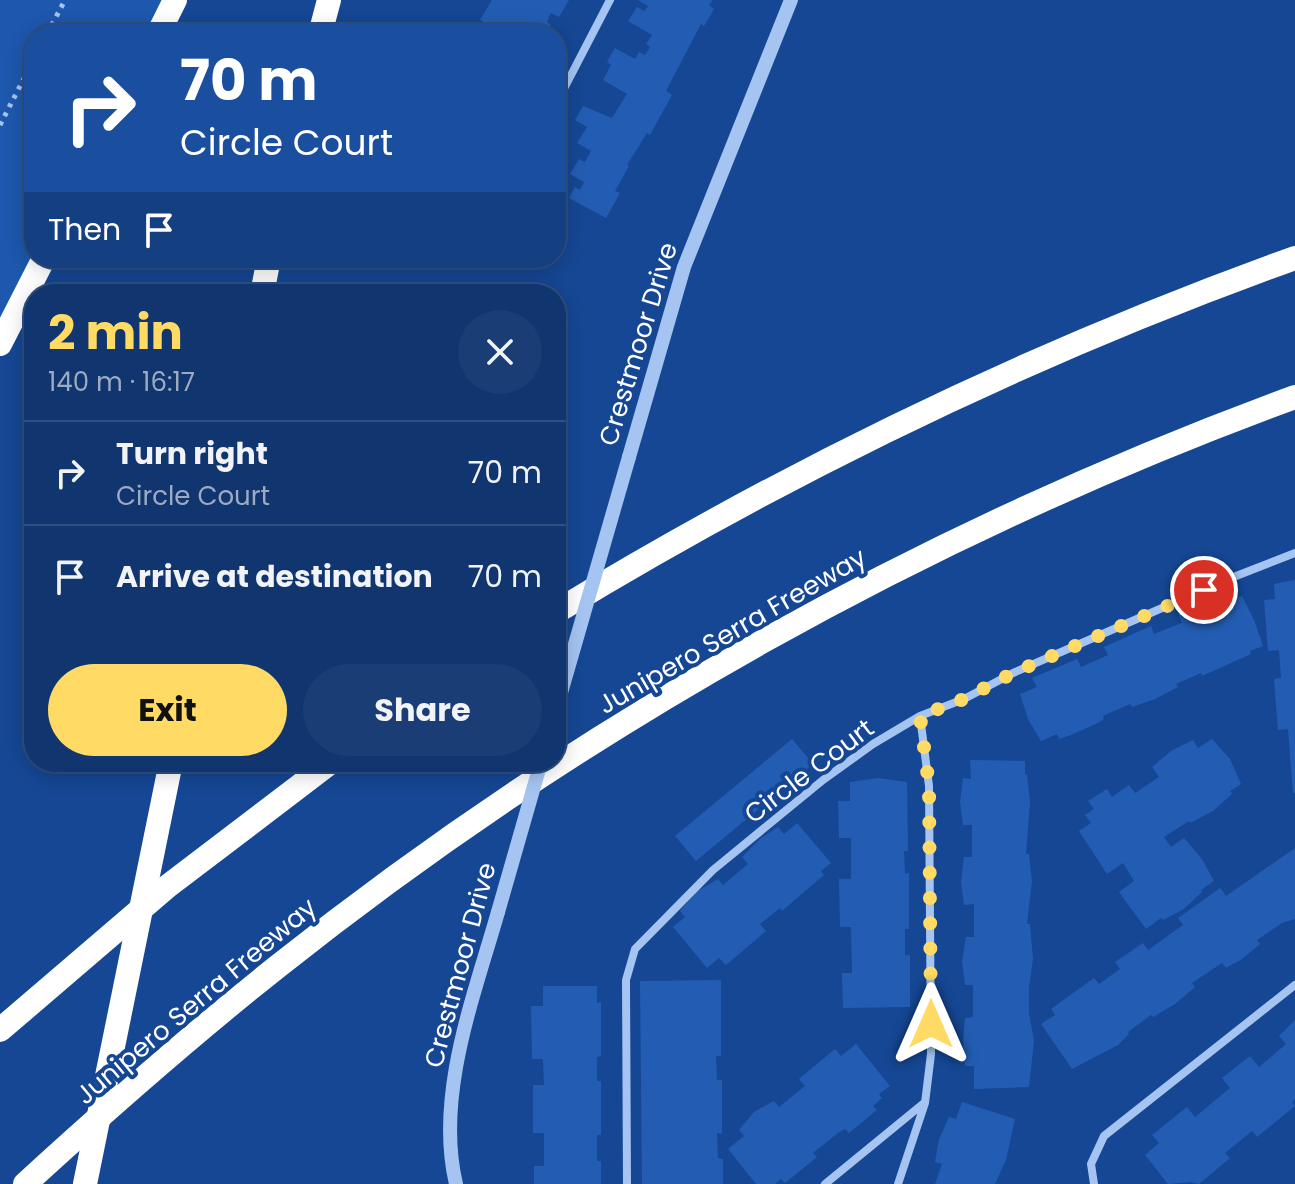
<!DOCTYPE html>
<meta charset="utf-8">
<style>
body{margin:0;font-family:Poppins,sans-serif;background:#193d74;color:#f1f3f6;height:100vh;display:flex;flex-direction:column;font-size:30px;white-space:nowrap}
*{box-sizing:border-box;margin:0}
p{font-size:26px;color:#9cabc3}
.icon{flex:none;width:44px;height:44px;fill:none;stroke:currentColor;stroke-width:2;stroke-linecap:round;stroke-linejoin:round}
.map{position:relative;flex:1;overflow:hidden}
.sheet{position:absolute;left:24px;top:284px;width:542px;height:488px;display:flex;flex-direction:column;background:#10356f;border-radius:32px;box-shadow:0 4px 20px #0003,0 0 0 2px #305082}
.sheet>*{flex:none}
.hud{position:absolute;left:24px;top:24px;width:542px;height:244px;border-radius:32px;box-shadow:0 4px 20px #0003,0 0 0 2px #305082;background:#1a4fa0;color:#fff;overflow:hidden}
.pin{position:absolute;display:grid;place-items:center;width:68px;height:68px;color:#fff;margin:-34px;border:4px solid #fff;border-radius:50%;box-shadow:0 2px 8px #0007}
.me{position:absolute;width:88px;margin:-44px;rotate:0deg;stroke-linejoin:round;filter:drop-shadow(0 0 6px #0008)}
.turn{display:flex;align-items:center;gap:28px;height:168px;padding:0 24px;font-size:36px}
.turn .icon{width:104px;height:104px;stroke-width:2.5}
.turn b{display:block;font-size:56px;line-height:68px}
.then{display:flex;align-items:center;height:76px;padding:0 24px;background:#0003;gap:16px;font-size:30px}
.round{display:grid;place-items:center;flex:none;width:84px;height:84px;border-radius:42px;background:#193d74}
.summary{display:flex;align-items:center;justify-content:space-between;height:136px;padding:0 24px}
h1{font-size:48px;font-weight:700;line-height:60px;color:#ffda65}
.cta{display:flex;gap:16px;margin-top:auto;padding:16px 24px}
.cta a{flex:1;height:92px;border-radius:48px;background:#ffda65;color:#111;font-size:32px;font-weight:700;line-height:92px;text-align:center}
.cta a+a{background:#193d74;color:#f1f3f6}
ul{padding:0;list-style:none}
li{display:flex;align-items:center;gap:24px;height:104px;padding:0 24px;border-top:2px solid #305082}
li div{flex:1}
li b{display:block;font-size:30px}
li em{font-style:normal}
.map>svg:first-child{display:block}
.green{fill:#1d58ae}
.building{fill:#235db3}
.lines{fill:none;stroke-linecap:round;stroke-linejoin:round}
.path{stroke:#a5c4f2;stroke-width:5;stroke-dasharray:4 6;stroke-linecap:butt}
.minor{stroke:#a5c4f2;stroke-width:8}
.tertiary{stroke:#a5c4f2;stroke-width:14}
.motorway{stroke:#fff;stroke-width:24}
.tertiary-bridge{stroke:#a5c4f2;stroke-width:14}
.motorway-bridge{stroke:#fff;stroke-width:24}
.route{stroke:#ffda65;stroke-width:14;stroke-dasharray:0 25.2}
.labels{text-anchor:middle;stroke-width:8;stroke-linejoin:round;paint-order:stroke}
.street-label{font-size:26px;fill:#fff;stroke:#154794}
</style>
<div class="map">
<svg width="1295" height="1184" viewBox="0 0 1295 1184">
<rect width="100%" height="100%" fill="#154794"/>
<!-- green -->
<path class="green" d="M0 0H175L158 34H34V258L0 344Z"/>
<!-- building -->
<path class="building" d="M492 0H569L559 17 551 13 547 22 551 25 545 34H479L485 23 480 20Z
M638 0H713L709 5 714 9 704 26 701 24 666 91 672 95 650 135 647 133 627 165 629 166 615 191 620 193 606 218 569 198 575 187 580 190 584 182 570 174 579 159 585 162 591 151 577 143 587 127 575 120 583 106 612 118 627 94 603 80 611 65 607 62 615 48 635 59 639 52 645 55 650 47 646 44 652 35 628 21 637 7 644 11 648 6Z
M1295 580V793H1293L1288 729 1278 730 1274 679 1281 678 1279 650 1268 651 1264 600 1275 599 1274 584Z
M1224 594 1227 602 1242 596 1254 620 1263 646 1250 651 1251 654 1202 676 1201 673 1176 684 1178 687 1155 699 1132 707 1130 704 1103 716 1104 719 1098 723 1071 735 1059 739 1057 734 1041 741 1028 719 1020 694 1037 687 1032 678 1077 659 1081 667 1108 655 1104 647 1151 626 1154 634 1182 623 1178 614Z
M792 739 813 764 696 861 675 836Z
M1212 739 1230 759 1241 784 1230 791 1232 794 1213 811 1190 823 1189 821 1164 837 1171 847 1184 838 1202 859 1214 881 1201 890 1202 892 1184 909 1163 920 1161 918 1146 929 1119 892 1134 881 1123 863 1107 874 1079 831 1091 823 1085 815 1094 809 1088 801 1107 789 1112 797 1129 785 1135 793 1159 777 1152 767 1171 751 1193 740 1198 748Z
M970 760 1025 761V774H1027L1030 802 1026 854H1029L1032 881 1027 924H1030L1033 959 1029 987V1013L1034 1041 1029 1087 974 1089V1066H965L963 1042 965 1018 973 1017V985H965L962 961 966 937H974V904L964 905 961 882 964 857H972V825H963L960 802 963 778 971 779Z
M878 778 907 782 908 851H904L905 874 909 873V929H905V955H910V1007L843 1008 842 973H852L851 927H840L839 879H851V838H839L838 801H850V782Z
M797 823 831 863 821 871 824 875 782 911 780 908 760 924 766 931 726 965 719 958 707 968 673 927 685 917 680 911 696 892 718 879 723 885 748 864 742 857 760 839 778 827 784 834Z
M1295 848V919L1282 923 1257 940 1260 944 1242 959 1226 968 1222 963 1192 983 1195 987 1175 1004 1153 1017 1151 1015 1128 1032 1129 1034 1118 1045 1072 1069 1041 1024 1055 1015 1051 1009 1094 978 1099 984 1120 969 1115 962 1143 943 1148 950 1183 925 1178 918 1220 888 1226 896Z
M721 980V1056H716L717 1080H722V1134L717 1133 718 1158 723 1159V1184H642L640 981Z
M543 986H597V1003L601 1002V1056L597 1057V1081H601V1135H597V1161H601V1184H534V1166H544V1133H533V1085H544L543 1059H532L531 1006H543Z
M1295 1020V1099L1292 1102 1295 1106 1257 1137 1252 1131 1225 1153 1230 1158 1199 1184 1191 1182 1168 1184 1145 1155 1159 1143 1152 1135 1187 1107 1195 1117 1230 1088 1222 1078 1250 1056 1259 1067 1286 1044 1279 1036Z
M856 1044 890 1086 879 1094 882 1098 873 1106 877 1110 849 1133 845 1129 838 1133 813 1153 817 1157 785 1183 781 1179 775 1184H756L728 1149 744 1136 739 1130 754 1112 774 1101 779 1107 805 1086 799 1079 835 1049 841 1056Z
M962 1102 1015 1119 1006 1160 995 1184H935L942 1164 935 1162 939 1139 949 1117 956 1119Z"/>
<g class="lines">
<!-- path -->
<path class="path" d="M47 34 65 0
M0 125 34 59"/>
<!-- minor -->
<path class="minor" d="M556 104 610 0
M627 1184 626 980 635 949 713 870 823 780 873 744 920 716 964 699 1013 673 1231 578 1295 553
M825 1184 924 1103
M898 1184 925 1103 931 1054 929 786 920 716
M1094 1184 1091 1164 1104 1136 1295 985"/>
<!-- tertiary -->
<path class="tertiary" d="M629 457 684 267 791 0
M456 1184C435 1096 474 996 498 912"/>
<!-- motorway -->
<path class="motorway" d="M158 34 175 0
M320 34 329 0
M262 294 269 258
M0 344 44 258
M556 612C791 469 1036 351 1295 258
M0 1030 168 886 331 762
M25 1184C107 1109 190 1036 277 967 582 724 929 531 1295 397"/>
<!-- tertiary-bridge -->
<path class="tertiary-bridge" d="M556 710 629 457
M498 912 541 762"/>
<!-- motorway-bridge -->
<path class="motorway-bridge" d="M85 1184 171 762"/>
</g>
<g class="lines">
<!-- route -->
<path class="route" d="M931 1024 929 786 920 716 964 699 1013 673 1204 590"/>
</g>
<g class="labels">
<!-- street labels -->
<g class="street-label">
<text transform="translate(638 344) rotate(-73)" y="9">Crestmoor Drive</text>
<text transform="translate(732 631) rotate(-30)" y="9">Junipero Serra Freeway</text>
<text transform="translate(809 771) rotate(-37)" y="9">Circle Court</text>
<text transform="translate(460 965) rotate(-75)" y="9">Crestmoor Drive</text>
<text transform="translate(196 1001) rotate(-40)" y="9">Junipero Serra Freeway</text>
</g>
</g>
</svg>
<div class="pin" style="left:1204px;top:590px;background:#d93025"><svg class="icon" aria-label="arrive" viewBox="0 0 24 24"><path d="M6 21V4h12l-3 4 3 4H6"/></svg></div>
<svg class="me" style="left:931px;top:1024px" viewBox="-20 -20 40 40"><path d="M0-17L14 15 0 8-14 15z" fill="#ffda65" stroke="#fff" stroke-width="4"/></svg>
<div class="hud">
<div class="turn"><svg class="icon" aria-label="right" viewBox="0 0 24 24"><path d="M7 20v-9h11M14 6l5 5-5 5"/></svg><div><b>70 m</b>Circle Court</div></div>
<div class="then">Then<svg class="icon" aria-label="arrive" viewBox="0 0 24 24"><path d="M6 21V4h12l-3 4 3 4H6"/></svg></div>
</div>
<section class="sheet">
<div class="summary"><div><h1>2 min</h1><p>140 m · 16:17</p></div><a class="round"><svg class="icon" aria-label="close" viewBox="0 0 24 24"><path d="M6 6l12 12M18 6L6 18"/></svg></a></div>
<ul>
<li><svg class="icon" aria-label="right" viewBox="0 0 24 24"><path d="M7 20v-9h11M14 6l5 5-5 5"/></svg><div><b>Turn right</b><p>Circle Court</p></div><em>70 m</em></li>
<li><svg class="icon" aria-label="arrive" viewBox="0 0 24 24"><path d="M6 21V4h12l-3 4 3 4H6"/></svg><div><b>Arrive at destination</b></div><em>70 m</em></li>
</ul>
<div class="cta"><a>Exit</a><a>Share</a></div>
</section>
</div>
